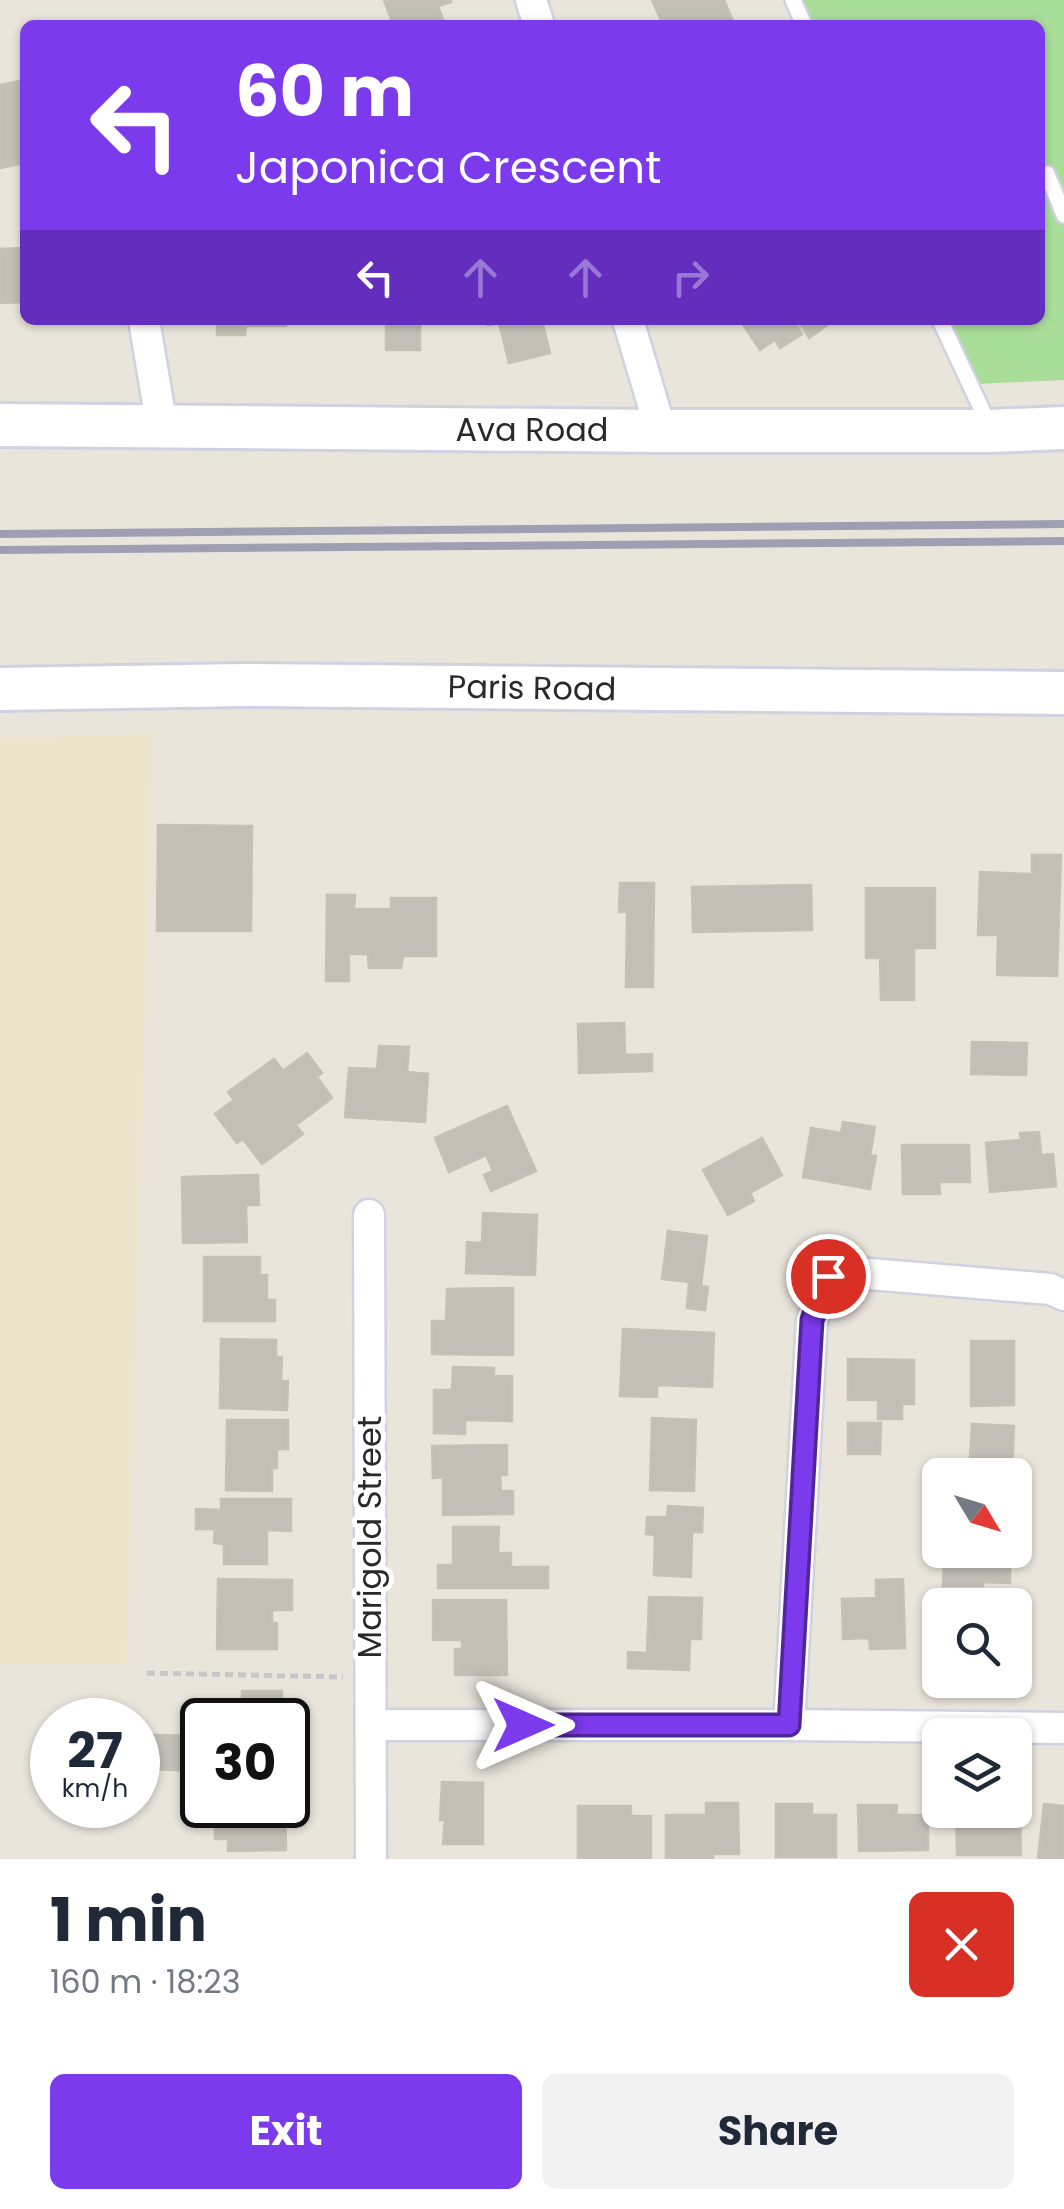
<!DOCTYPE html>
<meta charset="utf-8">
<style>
body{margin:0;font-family:Poppins,sans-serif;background:#f2f2f3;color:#1f2937;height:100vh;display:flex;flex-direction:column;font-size:38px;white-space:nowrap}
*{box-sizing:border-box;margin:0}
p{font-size:32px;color:#747a83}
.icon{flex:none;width:55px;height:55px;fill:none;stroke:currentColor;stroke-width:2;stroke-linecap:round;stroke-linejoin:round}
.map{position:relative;height:1859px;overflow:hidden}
.details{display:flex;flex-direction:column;background:#fff;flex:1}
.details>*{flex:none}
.banner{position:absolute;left:20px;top:20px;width:1025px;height:305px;border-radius:15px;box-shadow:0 2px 8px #0004;background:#7c3aed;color:#fff;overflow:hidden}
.needle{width:65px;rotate:128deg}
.tools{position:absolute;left:922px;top:1458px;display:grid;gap:20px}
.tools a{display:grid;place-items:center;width:110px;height:110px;border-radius:15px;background:#fff;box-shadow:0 2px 8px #0004;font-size:50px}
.speed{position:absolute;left:30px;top:1698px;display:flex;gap:20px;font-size:50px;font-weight:700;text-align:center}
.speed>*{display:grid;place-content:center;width:130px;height:130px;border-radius:50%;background:#fff;box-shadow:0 2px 8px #0004;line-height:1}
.speed small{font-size:25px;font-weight:400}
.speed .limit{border:5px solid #111;border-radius:15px;background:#fff;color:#111}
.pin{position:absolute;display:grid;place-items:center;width:85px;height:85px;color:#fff;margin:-42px;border:5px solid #fff;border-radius:50%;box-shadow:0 2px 10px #0007}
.me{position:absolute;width:110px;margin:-55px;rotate:90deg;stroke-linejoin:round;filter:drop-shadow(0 0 8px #0008)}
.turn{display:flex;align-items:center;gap:35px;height:210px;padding:0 50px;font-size:45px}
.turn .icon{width:130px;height:130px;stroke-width:2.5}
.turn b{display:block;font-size:70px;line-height:85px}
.lanes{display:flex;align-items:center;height:95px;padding:0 50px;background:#0003;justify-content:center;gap:50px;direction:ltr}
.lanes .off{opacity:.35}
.round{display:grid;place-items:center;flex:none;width:105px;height:105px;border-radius:15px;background:#f2f2f3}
.summary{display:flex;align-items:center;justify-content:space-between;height:170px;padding:0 50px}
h1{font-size:60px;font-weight:700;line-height:75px}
.button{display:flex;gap:20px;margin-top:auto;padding:20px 50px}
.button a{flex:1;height:115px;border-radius:15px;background:#7c3aed;color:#fff;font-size:40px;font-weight:700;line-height:115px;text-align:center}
.button a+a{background:#f2f2f3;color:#1f2937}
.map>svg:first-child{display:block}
.education{fill:#ebe5cb}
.green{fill:#a9de9a}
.building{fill:#c3bfb7;stroke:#c5c1b5;stroke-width:2.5}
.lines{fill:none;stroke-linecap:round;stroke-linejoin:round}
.lane-casing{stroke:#d0d1e1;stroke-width:20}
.street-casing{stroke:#d0d1e1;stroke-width:35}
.secondary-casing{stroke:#d0d1e1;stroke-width:48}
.path{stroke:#c7c7c7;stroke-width:5;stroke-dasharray:8 5;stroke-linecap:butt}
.lane{stroke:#fff;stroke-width:15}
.street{stroke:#fff;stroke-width:30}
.secondary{stroke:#fff;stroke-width:42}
.rail{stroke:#9e9fb2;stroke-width:8}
.route-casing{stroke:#51269a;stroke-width:25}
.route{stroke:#7c3aed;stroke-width:18}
.labels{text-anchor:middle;stroke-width:10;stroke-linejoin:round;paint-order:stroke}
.street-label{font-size:32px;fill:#292929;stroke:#fff}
</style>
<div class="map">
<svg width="1064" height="1859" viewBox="0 0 1064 1859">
<rect width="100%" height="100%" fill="#eae5db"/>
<!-- education -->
<path class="education" d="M153 734 127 1664H0V738Z"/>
<!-- green -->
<path class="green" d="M792 0H1064V380L976 384 945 320H1040V25H804Z"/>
<!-- building -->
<path class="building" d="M384 0H451V2L438 6 445 25H393Z
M652 0H724L734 23 729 25H663Z
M25 80V163L0 168V85Z
M25 248V302L0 303V249Z
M217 320H286V326H246L245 335H217Z
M386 320H420V350H386Z
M487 320H542L550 353 509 363 499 323 488 325Z
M740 320H794L802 334 780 348 775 340 760 350Z
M798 320H829L830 323 809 338Z
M158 825 252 826 251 931H157Z
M1032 855H1061L1057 976 997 975 998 935H978L980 872 1032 874Z
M620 883H654L653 987H626L627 912H619Z
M811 885 812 930 693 932 692 887Z
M866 888H935V948H914V1000H881L880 958H866Z
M327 895H355L354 909H391V898H436V956H403L401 968H369L368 954H349V981H326Z
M624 1023 625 1055 652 1054V1071L579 1073 578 1024Z
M972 1042 1027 1043 1026 1075 971 1074Z
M379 1046 409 1047 407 1072 428 1074 425 1122 345 1117 349 1068 377 1069Z
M307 1053 322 1073 317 1077 332 1098 296 1125 303 1134 262 1164 243 1139 237 1143 215 1114 234 1100 228 1092 274 1059 283 1071Z
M507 1106 536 1171 491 1191 484 1175 493 1171 486 1155 449 1172 435 1138Z
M843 1122 875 1127 870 1155 876 1156 870 1189 803 1177 811 1128 841 1133Z
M1039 1132 1041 1155 1053 1154 1056 1186 990 1192 986 1143 1021 1140 1020 1133Z
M762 1138 782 1175 750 1193 754 1201 728 1215 703 1170Z
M902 1145H969L970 1182H939L940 1194H903Z
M258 1175 259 1205H246L247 1242 183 1243 182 1177Z
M483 1213 537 1215 535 1275 466 1273 467 1242 482 1243Z
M668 1231 707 1236 701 1286 708 1287 705 1310 687 1308 689 1282 662 1279Z
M204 1257H260V1275H267V1300H275V1321H204Z
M513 1288V1355L432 1354V1321H446L447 1289Z
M623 1329 714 1333 712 1387 657 1385V1397L620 1396Z
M221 1339 276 1340V1357H282L281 1381H288L287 1410 220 1408Z
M971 1341H1014V1405L971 1406Z
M848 1359 914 1360V1404H902V1419H878V1400H848Z
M453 1367 494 1368V1376H512V1421L465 1420V1434L434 1433V1390H452Z
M652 1418 696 1420 694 1491 650 1490Z
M227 1420H288V1449H277V1468H272V1491L226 1490Z
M848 1423H881L880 1454H848Z
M972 1424 1014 1426 1012 1475H969Z
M507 1445V1475H500L501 1491H513V1514L443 1515V1477L433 1478 432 1446Z
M221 1499H291V1531L267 1530V1564H224V1544L214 1543 215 1529H196V1509L221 1510Z
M668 1506 703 1508 702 1532H692L691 1577 654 1575 655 1535 646 1534 647 1517H667Z
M453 1527H499L498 1553H511V1567H548V1588H438V1565H453Z
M944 1550H1010V1583L983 1582V1586H943Z
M218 1579 292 1580V1610H272V1623H277V1649H217Z
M903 1579 905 1648 870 1649 869 1638 843 1639 842 1599 876 1598V1580Z
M957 1596 1000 1598V1605H956Z
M649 1597 702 1598 701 1639H690L689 1670 628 1668V1652L647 1653Z
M433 1600H506L507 1675H455V1649H462V1640H433Z
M242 1691H282L281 1720H242Z
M151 1735 202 1736 201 1771 150 1769Z
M442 1782 483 1783V1844H443L445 1818 440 1820Z
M706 1803H738L739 1854H713V1859H666V1815H706Z
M776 1804H812V1815H836V1857H776Z
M1044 1804 1064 1806V1859H1038Z
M230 1805H285L286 1850 228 1851V1839H215V1814H230Z
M858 1805H897L896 1815H928V1850L859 1851Z
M578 1806H631V1816H651V1859H578Z
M956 1810H990V1814L1020 1813 1021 1855H957Z"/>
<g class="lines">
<defs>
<path id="lane" d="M793 0 804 25
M1047 174 1064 215
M940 320 989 425"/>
<path id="street" d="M531 0 539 25
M144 320 162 427
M628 320 661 431
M369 1215 371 1859
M371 1725H789L1064 1728
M789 1725 812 1320 828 1276 870 1274 1050 1289 1064 1295"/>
<path id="secondary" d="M0 425 661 431H991L1064 428
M0 689 244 685 1064 693"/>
</defs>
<!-- lane casing -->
<use href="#lane" class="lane-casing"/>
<!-- street casing -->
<use href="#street" class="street-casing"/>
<!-- secondary casing -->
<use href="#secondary" class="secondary-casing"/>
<!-- path -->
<path class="path" d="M147 1673 343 1677"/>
<!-- lane -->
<use href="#lane" class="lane"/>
<!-- street -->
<use href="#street" class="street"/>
<!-- secondary -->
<use href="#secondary" class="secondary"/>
<!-- rail -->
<path class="rail" d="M0 534 1064 524
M0 550 1064 541"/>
</g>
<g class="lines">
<defs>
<path id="route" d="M523 1725H789L812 1320 828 1276"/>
</defs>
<!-- route casing -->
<use href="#route" class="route-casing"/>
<!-- route -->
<use href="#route" class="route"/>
</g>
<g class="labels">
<!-- street labels -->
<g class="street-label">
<text x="532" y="441">Ava Road</text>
<text transform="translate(532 688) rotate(1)" y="11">Paris Road</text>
<text transform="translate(370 1537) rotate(-90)" y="11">Marigold Street</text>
</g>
</g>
</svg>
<div class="tools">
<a><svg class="needle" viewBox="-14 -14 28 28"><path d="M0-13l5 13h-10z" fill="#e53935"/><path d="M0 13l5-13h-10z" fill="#747a83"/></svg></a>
<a><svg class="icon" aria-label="search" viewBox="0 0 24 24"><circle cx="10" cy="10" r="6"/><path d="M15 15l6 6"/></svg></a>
<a><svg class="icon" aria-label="layers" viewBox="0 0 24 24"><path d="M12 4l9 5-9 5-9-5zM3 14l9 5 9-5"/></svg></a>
</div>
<div class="speed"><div>27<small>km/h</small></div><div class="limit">30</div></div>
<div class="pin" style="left:828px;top:1276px;background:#d93025"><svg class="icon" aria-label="arrive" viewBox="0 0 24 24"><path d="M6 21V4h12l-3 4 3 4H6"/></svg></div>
<svg class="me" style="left:523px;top:1725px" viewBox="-20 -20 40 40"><path d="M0-17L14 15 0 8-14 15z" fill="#7c3aed" stroke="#fff" stroke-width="4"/></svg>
<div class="banner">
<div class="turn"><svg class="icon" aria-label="left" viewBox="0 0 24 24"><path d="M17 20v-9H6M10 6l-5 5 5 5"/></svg><div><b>60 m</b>Japonica Crescent</div></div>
<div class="lanes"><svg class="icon" aria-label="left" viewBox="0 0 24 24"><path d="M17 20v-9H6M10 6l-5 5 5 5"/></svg><svg class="icon off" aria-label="ahead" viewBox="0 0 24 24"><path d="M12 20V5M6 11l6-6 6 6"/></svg><svg class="icon off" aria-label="ahead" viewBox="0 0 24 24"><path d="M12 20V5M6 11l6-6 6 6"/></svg><svg class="icon off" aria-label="right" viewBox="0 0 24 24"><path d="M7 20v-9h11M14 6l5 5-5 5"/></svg></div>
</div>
</div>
<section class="details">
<div class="summary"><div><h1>1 min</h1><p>160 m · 18:23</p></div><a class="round" style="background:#d93025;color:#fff"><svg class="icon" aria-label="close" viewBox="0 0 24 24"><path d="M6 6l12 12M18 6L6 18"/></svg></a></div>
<div class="button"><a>Exit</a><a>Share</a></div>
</section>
